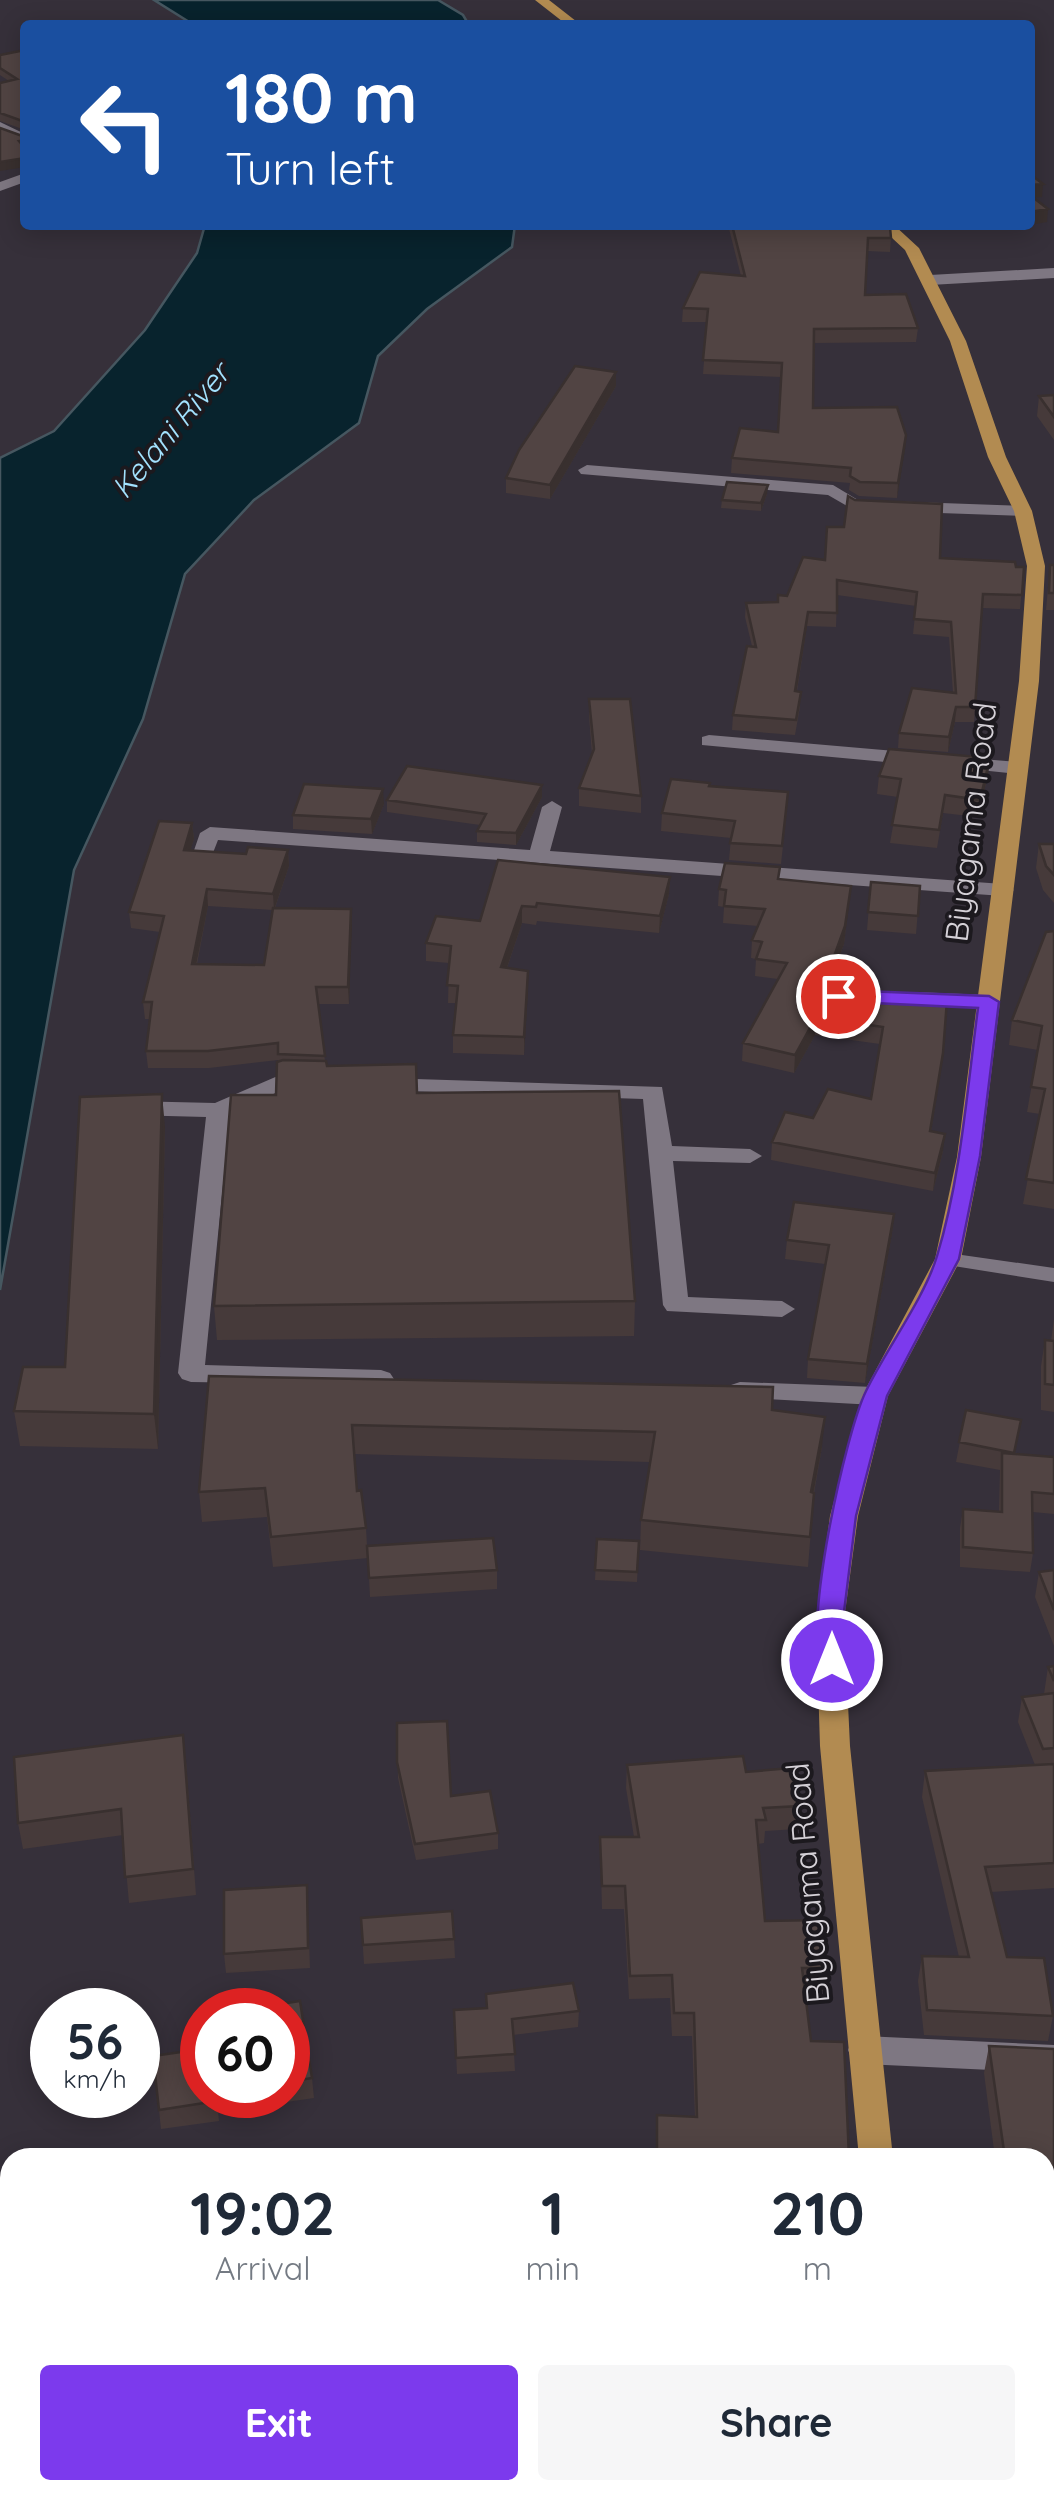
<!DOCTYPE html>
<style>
body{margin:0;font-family:Quicksand,sans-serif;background:#f6f6f7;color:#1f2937;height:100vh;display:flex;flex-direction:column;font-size:38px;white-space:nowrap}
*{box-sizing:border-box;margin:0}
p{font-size:32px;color:#747a83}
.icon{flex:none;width:55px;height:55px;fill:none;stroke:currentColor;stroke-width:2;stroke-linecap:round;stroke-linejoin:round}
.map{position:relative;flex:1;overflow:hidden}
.sheet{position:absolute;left:0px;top:2148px;width:1055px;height:352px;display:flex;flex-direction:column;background:#fff;border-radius:30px 30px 0 0;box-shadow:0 5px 25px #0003}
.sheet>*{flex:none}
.guide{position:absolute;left:20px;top:20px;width:1015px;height:210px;border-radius:10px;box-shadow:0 5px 25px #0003;background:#1a4fa0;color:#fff;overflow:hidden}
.speed{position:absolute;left:30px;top:1988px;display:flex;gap:20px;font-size:50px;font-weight:700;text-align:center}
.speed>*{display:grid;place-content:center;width:130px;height:130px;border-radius:50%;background:#fff;box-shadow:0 5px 25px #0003;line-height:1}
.speed small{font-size:25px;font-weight:400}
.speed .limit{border:15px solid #d22;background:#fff;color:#111}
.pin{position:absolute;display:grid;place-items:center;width:85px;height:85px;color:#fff;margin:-42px;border:5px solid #fff;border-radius:50%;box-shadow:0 2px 10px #0007}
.me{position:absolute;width:110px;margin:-55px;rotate:0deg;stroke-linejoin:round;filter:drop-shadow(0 0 8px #0008)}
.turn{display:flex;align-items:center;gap:35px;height:210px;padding:0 40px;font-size:45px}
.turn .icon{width:130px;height:130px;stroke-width:2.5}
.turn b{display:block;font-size:70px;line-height:85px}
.eta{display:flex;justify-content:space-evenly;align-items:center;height:170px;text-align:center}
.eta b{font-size:60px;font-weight:800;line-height:70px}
.action{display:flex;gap:20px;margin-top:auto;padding:20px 40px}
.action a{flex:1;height:115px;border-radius:10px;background:#7c3aed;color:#fff;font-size:40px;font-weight:800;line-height:115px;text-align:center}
.action a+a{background:#f6f6f7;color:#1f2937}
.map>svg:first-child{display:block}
.water{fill:#08232d;stroke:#465760;stroke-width:2.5}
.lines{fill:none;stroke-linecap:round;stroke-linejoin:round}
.service{fill:#7e7782;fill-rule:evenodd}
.minor{fill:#7e7782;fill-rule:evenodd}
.primary{fill:#b28b51;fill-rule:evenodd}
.wall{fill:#463a3a;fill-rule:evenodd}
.shaded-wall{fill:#39302f}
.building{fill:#514443;stroke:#39302f;stroke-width:2.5}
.route{fill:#7c3aed;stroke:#51269a;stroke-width:2.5}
.labels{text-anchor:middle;stroke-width:8;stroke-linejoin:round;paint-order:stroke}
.far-water-label{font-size:30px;font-style:italic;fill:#a3e2fe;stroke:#1c191e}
.street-label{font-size:32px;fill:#d5d1d7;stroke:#1c191e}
</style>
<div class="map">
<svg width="1054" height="2499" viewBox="0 0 1054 2499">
<rect width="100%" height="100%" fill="#36303a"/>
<!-- water -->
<path class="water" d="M154 0H438L463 15 469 25H194Z
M205 225H515L512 247 427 309 378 356 359 423 254 500 185 574 143 719 74 870 0 1290V458L54 431 145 330 197 253Z
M0 2200 10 2321V2490H34L37 2499H0Z"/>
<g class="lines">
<!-- service -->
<path class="service" d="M948 1253 1054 1268V1282L941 1264 938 1259 941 1254Z"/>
<!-- minor -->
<path class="minor" d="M0 122 25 134V144L0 132Z
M25 173V182L0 191V182Z
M1054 268V278L930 285 922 280 930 275Z
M587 465 833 485 858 500 1023 506 1032 511 1023 516 854 510 828 495 581 474 578 470Z
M709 735 918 753 928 759 918 765 702 745V737Z
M958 757 1018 762 1028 768 1018 774 951 767 948 763Z
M552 801 562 807 550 851 1003 884 1014 890 1003 896 218 840 209 863H195L191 859 200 833 210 827 530 850 542 807Z
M914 992 989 995 1000 1002 989 1009 906 1004 903 999 906 994Z
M280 1075 309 1076 321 1083 309 1090 284 1089 230 1114 205 1365 381 1370 390 1373 394 1379 390 1385 191 1382 182 1379 178 1373 206 1117 129 1115 117 1108 129 1101 215 1103Z
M384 1078 662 1087 672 1146 750 1149 762 1156 750 1163 673 1161 688 1297 782 1301 795 1309 782 1317 667 1311 663 1305 643 1099 376 1090 372 1085Z
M740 1382 875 1387 884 1390 888 1396 884 1402 875 1405 731 1397 727 1391 731 1385Z
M864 2036 1054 2045V2073L864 2064 852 2060 848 2050 852 2040Z"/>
<!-- primary -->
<path class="primary" d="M535 0H549L581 25H567Z
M878 225H894L919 248 966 341 1006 457 1032 511 1045 566 1039 681 981 1157 961 1259 888 1396 858 1516 844 1620 850 1746 893 2158H859L820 1746 816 1620 830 1516 862 1396 935 1259 957 1157 1019 681 1027 566 1014 511 988 457 950 341 905 250Z
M892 2490H930L931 2499H893Z"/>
</g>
<!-- wall -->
<path class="wall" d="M25 50V130L0 121V83L9 81 0 75V55Z
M728 225H888L891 238 890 252 867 251 865 295 918 328 916 342 814 343 813 408 906 435 897 498 859 496 849 490 850 483 731 473 732 458 778 432 781 377 703 374 707 322H682L683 308 741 276Z
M616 372V386L550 499 506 493V478Z
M1054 395V440L1037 416 1039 396Z
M767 494 761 511 721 508 722 500Z
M940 558 1024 567 1020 609 982 608 974 722H955L948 752 898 748 899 733 953 693 949 637 913 634 916 606 837 595 836 627 807 626 797 691 800 707 795 735 732 730 733 715 752 646 745 617 746 603 778 602 787 596 825 560Z
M1050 565H1054V610H1046Z
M589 699 641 796V813L579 806V788L592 754 589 716Z
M988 775 978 817 943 813 937 848 890 843 898 797 877 794 879 776Z
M542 785V797L516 845 477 842V831L480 825 387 812V800Z
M710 786 787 809 781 864 729 860 731 838 661 831 662 813Z
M384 804 372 834 293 829V815Z
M192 823 194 839 190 851 246 854 288 850 289 866 275 908 351 909 349 1004H318L325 1061 327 1066 417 1093 635 1301 634 1336 217 1340 214 1306 276 1095 278 1062V1060L209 1068H148L146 1051 150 1019H145L143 1002 160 932 131 928 129 912ZM208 906 273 910 264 965 197 964Z
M1039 844H1054V903L1043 890 1036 868Z
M498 860 670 877 669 894 659 933 537 921 536 925 522 923 507 968 528 988 524 1055 453 1053V1035L456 1003H448L449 963 426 961V943L480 921Z
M779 879 849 903 844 944 828 987 941 1070 931 1131 943 1151 933 1191 771 1160 772 1142 813 1118 871 1099 880 1044 815 1035 794 1073 742 1061 743 1043 778 979 755 976 756 959 751 958 752 940 758 926 723 923 724 907 718 906 719 889Z
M871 882 920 886 916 934 867 930Z
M1054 931V1209L1023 1204 1040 1114 1027 1112 1038 1050 1009 1045 1012 1020Z
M165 1127 158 1449 20 1446 14 1411 65 1367Z
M894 1214 892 1233 865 1383 807 1378 808 1359 825 1264 785 1259 787 1240Z
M1054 1319V1412L1041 1410V1366L1045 1340 1051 1341Z
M209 1376 772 1410 822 1447 814 1493 808 1567 640 1550 641 1520 650 1462 354 1454 357 1491 366 1528 367 1546 497 1570V1589L370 1597 368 1558 273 1567 267 1517 202 1522 199 1492Z
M966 1410 1015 1454 1054 1457V1514L1033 1512V1553L1030 1572 960 1567V1528L963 1509 999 1512 1000 1470 956 1462Z
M597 1539 639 1541 637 1582 595 1580Z
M1054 1570V1646L1035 1597 1039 1572Z
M1054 1666V1888L991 1892 1007 1957 1053 2016 1048 2041 924 2035 918 1981 922 1956 959 1957 922 1797 925 1771 1035 1765 1018 1722 1022 1697 1044 1694 1048 1667Z
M397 1723 451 1796 498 1833V1849L416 1860 398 1778Z
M186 1761 196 1895 129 1903 123 1835 23 1849 18 1823Z
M627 1765 746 1772 800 1806 798 1829 765 1831 764 1843 758 1844 765 1921 827 1968 824 1991H805L811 2041 849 2158H656L657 2115 695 2117 692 2036H672L670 1998 629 1999 624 1909H602L600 1837H634L626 1788Z
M307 1885 310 1968 226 1973 224 1954Z
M361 1918 454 1939 455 1958 364 1964Z
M486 1994 579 2011 578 2027 513 2035 515 2071 457 2074 454 2010 486 2008Z
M288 2010 312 2078 314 2098 218 2112 219 2121 161 2129 159 2110 202 2095H288Z
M989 2046 1054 2049V2257H1045V2158H995L984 2073Z
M1054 2385V2494L1045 2472V2388Z
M787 2490H859L858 2492 787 2494Z"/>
<!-- shaded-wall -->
<path class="shaded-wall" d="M25 158V167L0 171V162Z
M1043 184 1042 197 1030 198V185Z
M1048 209 1047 222 1030 225V212Z
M616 372V386L550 499V485Z
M906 435 905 450 897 498 898 483Z
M768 485 767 494 761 511V503Z
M808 612 807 626 794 706 795 691Z
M956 707 955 722 948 752 949 737Z
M990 758 988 775 978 817 980 800Z
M542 785V797L516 845V833Z
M383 789 384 804 372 834 371 819Z
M192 823 194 839 185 867 184 850Z
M288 850 289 866 274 910 273 894Z
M670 877 669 894 659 933 660 916Z
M851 886 844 944 821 1004 823 987Z
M207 889 208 906 193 980 192 964Z
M522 906V923L501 985V967Z
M351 909 352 926 349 1004 348 987Z
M528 971V988L524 1055V1037Z
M816 1017 815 1035 794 1073 795 1055Z
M162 1094 165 1127 158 1449 154 1414Z
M945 1134 943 1151 933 1191 935 1173Z
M894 1214 892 1233 865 1383 867 1364Z
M825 1417 822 1447 808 1522 811 1492Z"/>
<!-- building -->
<path class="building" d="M25 50V122L0 113V83L17 79 0 68V55Z
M0 128 25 137V140L19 141 25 148V158L0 162Z
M1030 174 1043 184 1030 185Z
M1030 195 1048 209 1030 212Z
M732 225H888L890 227 891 238H868L865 295 906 294 918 328 814 329 813 408 897 407 906 435 898 483 860 482 850 476 851 468 732 458 740 428 778 432 782 363 703 360 708 309 683 308 700 272 745 276Z
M575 366 616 372 550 485 506 478 519 450Z
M1054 395V417L1039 396Z
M727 482 768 485 761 503 722 500Z
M848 496 855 500 942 504 940 558 1015 562 1016 567H1024L1022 595 983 594 975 707H956L949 737 899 733 912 688 956 693 951 622 914 619 917 592 837 580V613L808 612 795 691 801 692 796 720 733 715 747 646 756 647 746 603 778 602V595L787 596 803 557 825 560 827 527H844Z
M1050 565H1054V593H1049Z
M589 699H630L641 796 579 788 594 749Z
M889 749 990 758 980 800 945 795 939 830 892 825 901 779 879 776Z
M407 766 542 785 516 833 477 831 486 814 387 800Z
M671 779 710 783 709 786 788 792 782 846 730 843 735 821 662 813Z
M304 784 383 789 371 819 293 815Z
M159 821 192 823 184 850 246 854 248 847 288 850 273 894 207 889 192 964 264 965 273 908 351 909 348 987H316L325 1056 278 1054V1043L208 1051H146L152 1002H143L164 916 129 912Z
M1039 844H1054V875L1046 866Z
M498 860 670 877 660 916 537 903 536 907 522 906 501 967 528 971 524 1037 453 1035 458 986 447 985 451 946 426 943 436 916 480 921Z
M725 863 780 867 778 879 851 886 845 926 823 987 947 1000 943 1053 930 1131 945 1134 935 1173 772 1142 785 1112 813 1118 828 1089 871 1099 883 1027 816 1017 795 1055 743 1043 787 963 756 959 762 942 752 940 765 909 724 906 726 890 719 889Z
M871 882 920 886 918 916 868 912Z
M1054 931V1183L1026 1179 1045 1089 1031 1087 1042 1026 1012 1020 1046 932Z
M283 1060 326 1061 327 1066 416 1064 417 1093 619 1091 635 1301 214 1306 231 1095H276L277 1062Z
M162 1094 154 1414 14 1411 23 1367H65L80 1097Z
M794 1202 894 1214 867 1364 808 1359 829 1245 787 1240Z
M1045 1340 1054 1341V1385L1045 1384Z
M209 1376 773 1387 772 1410 825 1417 811 1492 814 1493 810 1537 641 1520 655 1432 352 1425 357 1491 361 1490 366 1528 271 1537 265 1488 199 1492Z
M966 1410 1021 1420 1014 1453 959 1442Z
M1002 1453 1054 1457V1494L1032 1492 1033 1553 963 1547V1509L1002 1512Z
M493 1538 497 1570 369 1578 367 1546Z
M597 1539 639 1541 637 1572 595 1570Z
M1054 1570V1610L1039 1572Z
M1054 1666V1681L1048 1667Z
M1054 1693V1748L1043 1749 1022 1697Z
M447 1721 451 1796 490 1791 498 1833 415 1844 397 1762V1723Z
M183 1735 193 1869 125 1877 121 1809 18 1823 14 1757Z
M743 1756 746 1772 791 1768 800 1806 763 1808 766 1820H756L765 1921 821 1920 827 1968H802L811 2041 844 2042 849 2158H657V2115L697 2117 694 2013H674L672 1975 630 1976 625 1886H602L600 1837H639L627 1765Z
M1054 1764V1863L985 1867 1007 1957 1044 1958 1053 2016 927 2010 922 1956 969 1957 925 1771Z
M307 1885 308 1948 224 1954V1890Z
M452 1911 454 1939 363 1945 361 1918Z
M573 1983 579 2011 512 2019 515 2054 456 2058 454 2010 487 2008 486 1994Z
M300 2001 312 2078 288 2082V2010H241Z
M989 2046 1054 2049V2230H1049L1045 2214V2158H1005Z
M202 2049V2095H216L217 2101 159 2110 153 2056Z
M1054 2385V2454L1045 2433V2388Z"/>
<!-- route -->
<path class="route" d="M838 990 989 996 999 1002 980 1156 959 1259 887 1396 856 1516 843 1620 845 1660 841 1666H822C802 1630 846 1431 866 1391 886 1349 924 1299 937 1256 961 1177 967 1090 978 1008L831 1001V992Z"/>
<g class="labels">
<!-- far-water labels -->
<g class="far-water-label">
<text transform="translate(171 431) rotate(-50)" y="10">Kelani River</text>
</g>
<!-- street labels -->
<g class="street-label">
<text transform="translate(971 822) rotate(-83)" y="11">Biyagama Road</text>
<text transform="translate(808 1883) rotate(-95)" y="11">Biyagama Road</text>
</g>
</g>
</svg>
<div class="speed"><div>56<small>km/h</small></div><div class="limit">60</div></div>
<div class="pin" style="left:838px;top:996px;background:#d93025"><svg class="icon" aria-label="arrive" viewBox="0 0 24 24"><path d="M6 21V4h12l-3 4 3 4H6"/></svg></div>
<svg class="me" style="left:832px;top:1660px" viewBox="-20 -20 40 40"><circle r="17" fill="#7c3aed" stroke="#fff" stroke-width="3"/><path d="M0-11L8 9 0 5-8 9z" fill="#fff"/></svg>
<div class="guide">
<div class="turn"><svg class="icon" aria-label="left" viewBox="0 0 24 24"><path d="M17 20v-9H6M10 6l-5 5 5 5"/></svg><div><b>180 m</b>Turn left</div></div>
</div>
<section class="sheet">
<div class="eta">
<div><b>19:02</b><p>Arrival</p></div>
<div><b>1</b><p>min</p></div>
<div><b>210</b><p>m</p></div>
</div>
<div class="action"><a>Exit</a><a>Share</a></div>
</section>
</div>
